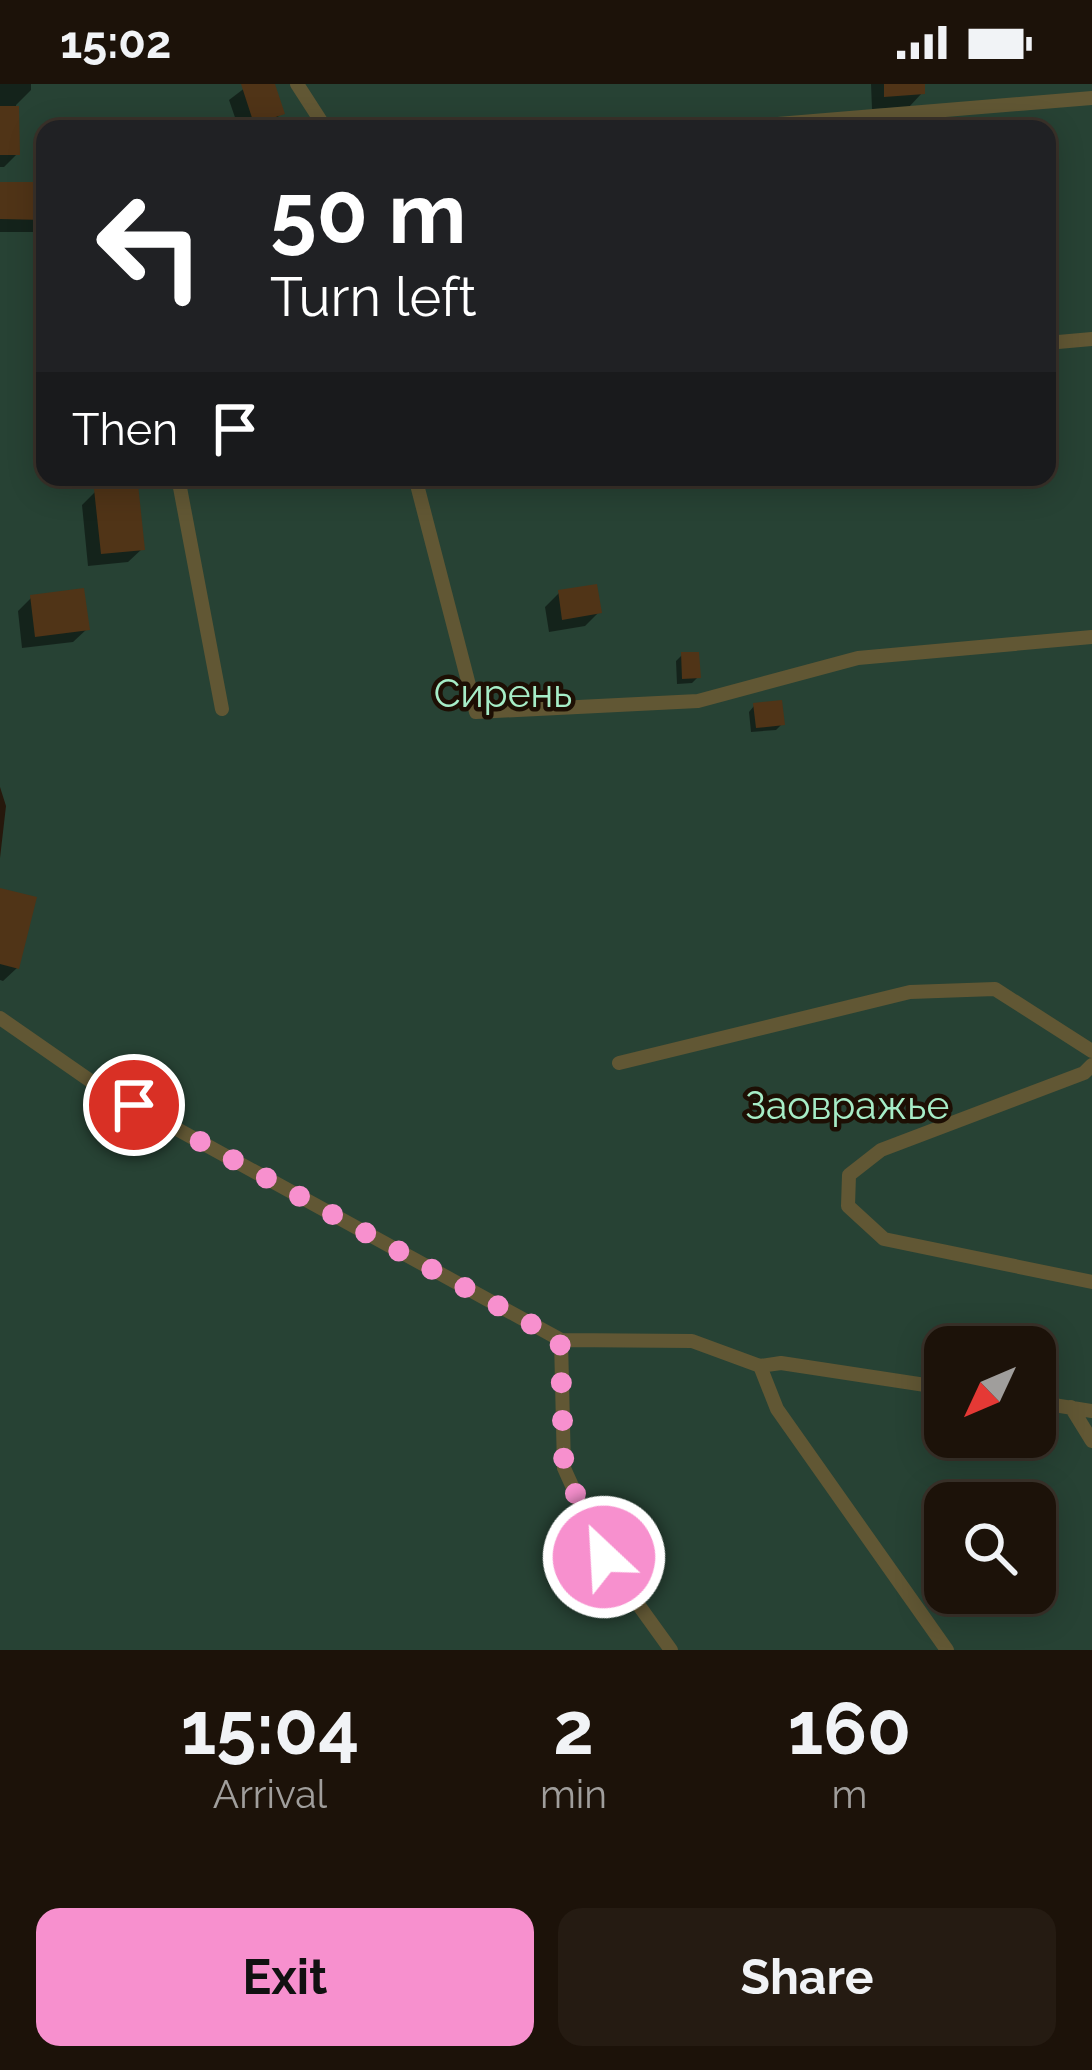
<!DOCTYPE html>
<meta charset="utf-8">
<style>
body{margin:0;font-family:Raleway,sans-serif;background:#251b12;color:#f1f3f6;height:100vh;display:flex;flex-direction:column;font-size:45px;white-space:nowrap}
*{box-sizing:border-box;margin:0}
p{font-size:39px;color:#a09e9c}
.icon{flex:none;width:66px;height:66px;fill:none;stroke:currentColor;stroke-width:2;stroke-linecap:round;stroke-linejoin:round}
.map{position:relative;height:1566px;overflow:hidden}
.sheet{display:flex;flex-direction:column;background:#1c1209;flex:1}
.sheet>*{flex:none}
.guide{position:absolute;left:36px;top:36px;width:1020px;height:366px;border-radius:24px;box-shadow:0 6px 30px #0003,0 0 0 3px #3a322a;background:#202124;color:#fff;overflow:hidden}
.needle{width:78px;rotate:226deg}
.fabs{position:absolute;left:924px;top:1242px;display:grid;gap:24px}
.fabs a{display:grid;place-items:center;width:132px;height:132px;border-radius:24px;background:#1c1209;box-shadow:0 6px 30px #0003,0 0 0 3px #3a322a;font-size:60px}
.pin{position:absolute;display:grid;place-items:center;width:102px;height:102px;color:#fff;margin:-51px;border:6px solid #fff;border-radius:50%;box-shadow:0 3px 12px #0007}
.me{position:absolute;width:132px;margin:-66px;rotate:335deg;stroke-linejoin:round;filter:drop-shadow(0 0 9px #0008)}
.turn{display:flex;align-items:center;gap:42px;height:252px;padding:0 36px;font-size:54px}
.turn .icon{width:156px;height:156px;stroke-width:2.5}
.turn b{display:block;font-size:84px;line-height:102px}
.then{display:flex;align-items:center;height:114px;padding:0 36px;background:#0003;gap:24px;font-size:45px}
.eta{display:flex;justify-content:space-evenly;align-items:center;height:204px;text-align:center}
.eta b{font-size:72px;font-weight:700;line-height:84px}
.cta{display:flex;gap:24px;margin-top:auto;padding:24px 36px}
.cta a{flex:1;height:138px;border-radius:24px;background:#f790ce;color:#111;font-size:48px;font-weight:700;line-height:138px;text-align:center}
.cta a+a{background:#251b12;color:#f1f3f6}
.status{display:flex;justify-content:space-between;align-items:center;height:84px;padding:0 60px;background:#1c1209;direction:ltr}
.status svg{height:33px;fill:currentColor}
.map>svg:first-child{display:block}
.green{fill:#274234;fill-rule:evenodd}
.shadow{fill:#0007}
.building{fill:#503417}
.lines{fill:none;stroke-linecap:round;stroke-linejoin:round}
.service{stroke:#615734;stroke-width:14}
.route{stroke:#f790ce;stroke-width:21;stroke-dasharray:0 37.8}
.labels{text-anchor:middle;stroke-width:9;stroke-linejoin:round;paint-order:stroke}
.park-label{font-size:39px;fill:#a6edc7;stroke:#1d0f04}
</style>
<div class="status"><b>15:02</b><svg viewBox="0 0 49 12"><path d="M0 12V9h3v3zM5 12V6h3v6zM10 12V3h3v9zM15 12V0h3v12zM26 1h20v11H26zM47 4h2v5h-2z"/></svg></div>
<div class="map">
<svg width="1092" height="1566" viewBox="0 0 1092 1566">
<rect width="100%" height="100%" fill="#26180c"/>
<!-- green -->
<path class="green" d="M0 0H1092V1566H0V774L6 722 0 703ZM45 45H1047V393H45ZM945 1263H1035V1353H945ZM945 1419H1035V1509H945Z"/>
<!-- shadow -->
<path class="shadow" d="M0 0H31V6L16 21 17 70 4 83H0Z
M250 0H272L282 29 268 42 239 45 229 16Z
M871 0H922V9L909 23 872 25Z
M0 101H45V136L33 148H0Z
M45 238V298H42L37 246Z
M95 408 142 465 128 478 88 482 82 421Z
M559 509 599 528 585 542 549 548 545 523Z
M31 514 87 545 73 558 22 564 18 527Z
M682 571 698 593 692 599 677 600 676 577Z
M754 622 782 640 776 646 751 648 749 628Z
M0 807 17 884 3 897 0 896Z"/>
<!-- building -->
<path class="building" d="M241 0H275L285 30 254 40Z
M884 0H925V10L884 13Z
M0 22H19L20 71H0Z
M0 98H45V136L0 135Z
M138 400 145 466 101 470 94 405Z
M597 500 602 529 562 536 558 506Z
M84 504 90 546 35 553 30 511Z
M681 568H699L701 594 682 595Z
M782 616 785 641 756 644 753 619Z
M0 804 37 813 19 885 0 880Z"/>
<g class="lines">
<!-- service -->
<path class="service" d="M297 0 326 45
M716 45 1092 14
M1047 259 1092 255
M178 393 222 625
M415 393 476 628 698 617 858 574 1092 553
M0 934 95 1000 561 1256 692 1257 760 1282 781 1279 945 1304
M619 979 910 908 995 905 1092 967
M1092 981 1084 989 881 1066 849 1091 848 1122 884 1155 1092 1198
M561 1256 564 1384 604 1473 671 1566
M760 1282 777 1325 947 1566
M1035 1318 1092 1327
M1071 1323 1092 1357"/>
</g>
<g class="lines">
<!-- route -->
<path class="route" d="M134 1021 560 1256 564 1384 604 1473"/>
</g>
<g class="labels">
<!-- park labels -->
<g class="park-label">
<text x="503" y="623">Сирень</text>
<text x="847" y="1035">Заовражье</text>
</g>
</g>
</svg>
<div class="fabs">
<a><svg class="needle" viewBox="-14 -14 28 28"><path d="M0-13l5 13h-10z" fill="#e53935"/><path d="M0 13l5-13h-10z" fill="#a09e9c"/></svg></a>
<a><svg class="icon" aria-label="search" viewBox="0 0 24 24"><circle cx="10" cy="10" r="6"/><path d="M15 15l6 6"/></svg></a>
</div>
<div class="pin" style="left:134px;top:1021px;background:#d93025"><svg class="icon" aria-label="arrive" viewBox="0 0 24 24"><path d="M6 21V4h12l-3 4 3 4H6"/></svg></div>
<svg class="me" style="left:604px;top:1473px" viewBox="-20 -20 40 40"><circle r="17" fill="#f790ce" stroke="#fff" stroke-width="3"/><path d="M0-11L8 9 0 5-8 9z" fill="#fff"/></svg>
<div class="guide">
<div class="turn"><svg class="icon" aria-label="left" viewBox="0 0 24 24"><path d="M17 20v-9H6M10 6l-5 5 5 5"/></svg><div><b>50 m</b>Turn left</div></div>
<div class="then">Then<svg class="icon" aria-label="arrive" viewBox="0 0 24 24"><path d="M6 21V4h12l-3 4 3 4H6"/></svg></div>
</div>
</div>
<section class="sheet">
<div class="eta">
<div><b>15:04</b><p>Arrival</p></div>
<div><b>2</b><p>min</p></div>
<div><b>160</b><p>m</p></div>
</div>
<div class="cta"><a>Exit</a><a>Share</a></div>
</section>
